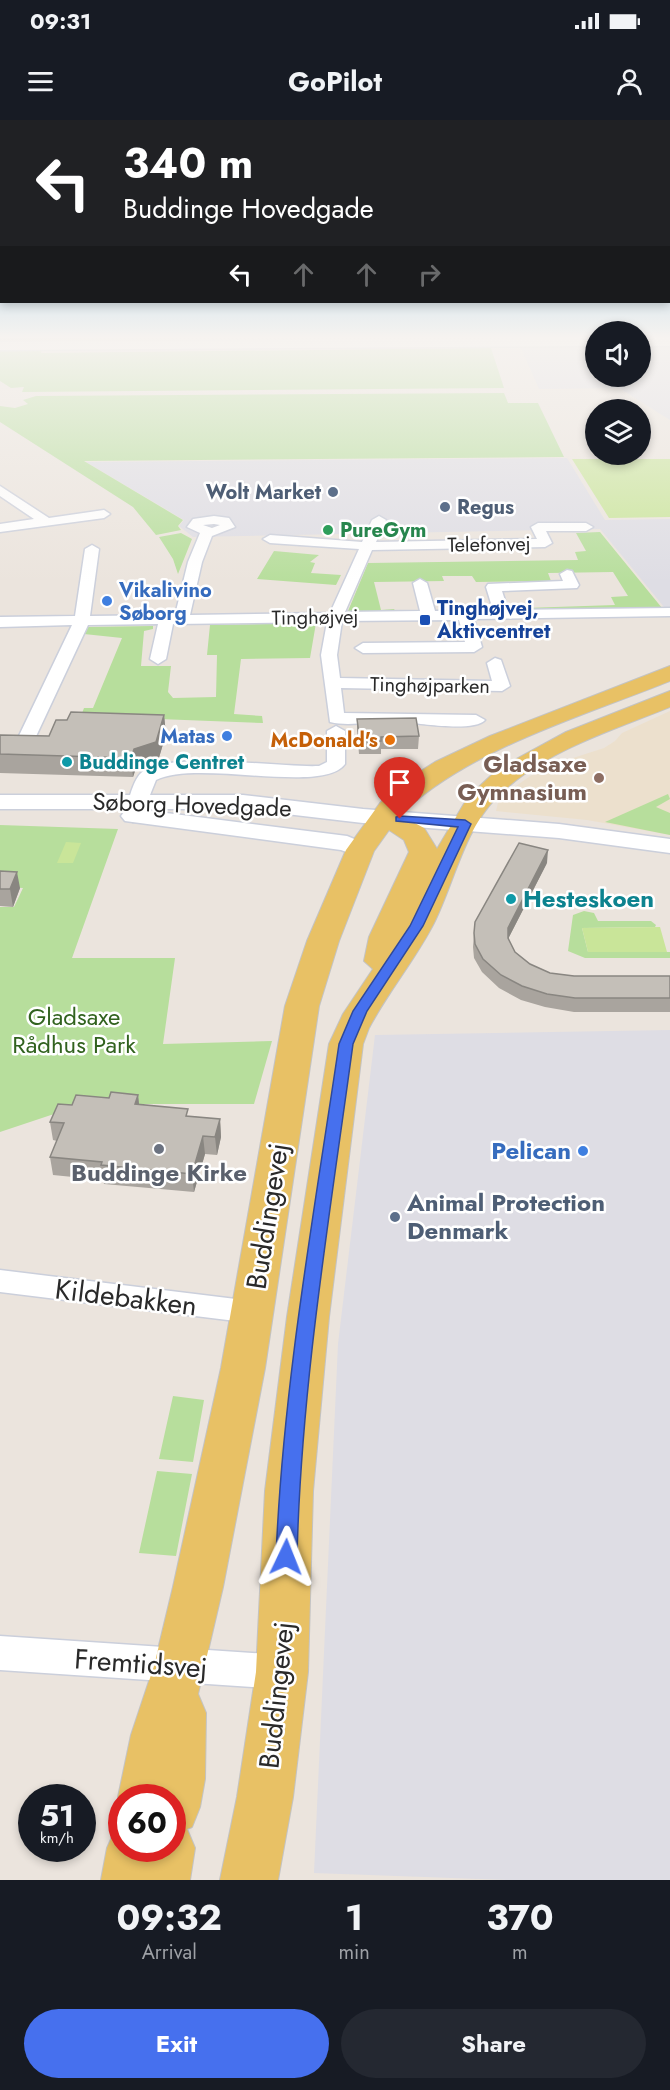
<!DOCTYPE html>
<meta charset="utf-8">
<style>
body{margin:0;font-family:Jost,sans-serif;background:#242831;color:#f1f3f6;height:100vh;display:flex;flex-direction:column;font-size:22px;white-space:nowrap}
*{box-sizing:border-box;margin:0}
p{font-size:20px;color:#9ea1a6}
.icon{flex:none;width:33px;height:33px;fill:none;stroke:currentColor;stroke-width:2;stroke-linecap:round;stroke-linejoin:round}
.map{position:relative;height:1760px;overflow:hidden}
.side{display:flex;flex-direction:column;background:#171b24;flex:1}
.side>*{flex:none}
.hud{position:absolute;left:0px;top:0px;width:670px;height:183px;box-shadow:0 3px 9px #0003;background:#202124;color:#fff;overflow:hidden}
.tools{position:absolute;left:585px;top:201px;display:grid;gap:12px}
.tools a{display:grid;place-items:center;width:66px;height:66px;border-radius:50%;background:#171b24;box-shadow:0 3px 9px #0003;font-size:30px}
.speed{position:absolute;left:18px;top:1664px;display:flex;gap:12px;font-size:30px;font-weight:700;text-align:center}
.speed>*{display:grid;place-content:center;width:78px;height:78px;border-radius:50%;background:#171b24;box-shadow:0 3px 9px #0003;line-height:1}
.speed small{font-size:15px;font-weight:400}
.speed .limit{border:9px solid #d22;background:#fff;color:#111}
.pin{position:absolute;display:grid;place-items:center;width:51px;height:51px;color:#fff;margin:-62px -26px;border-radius:50% 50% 50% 0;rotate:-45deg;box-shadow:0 0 6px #0007}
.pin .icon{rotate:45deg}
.me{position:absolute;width:66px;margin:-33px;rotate:2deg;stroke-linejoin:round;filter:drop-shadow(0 0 4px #0008)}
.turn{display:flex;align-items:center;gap:21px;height:126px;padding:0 24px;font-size:27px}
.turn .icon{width:78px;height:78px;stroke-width:2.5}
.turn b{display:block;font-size:42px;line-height:51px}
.lanes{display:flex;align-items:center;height:57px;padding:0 24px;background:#0003;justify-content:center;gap:30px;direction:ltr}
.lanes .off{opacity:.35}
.eta{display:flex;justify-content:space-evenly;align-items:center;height:102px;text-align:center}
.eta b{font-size:36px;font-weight:700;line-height:42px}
.primary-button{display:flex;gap:12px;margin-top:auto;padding:12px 24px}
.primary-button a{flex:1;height:69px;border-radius:36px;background:#4670ee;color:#fff;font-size:24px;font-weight:700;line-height:69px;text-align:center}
.primary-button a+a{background:#242831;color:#f1f3f6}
.status{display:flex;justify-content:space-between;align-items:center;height:42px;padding:0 30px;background:#171b24;direction:ltr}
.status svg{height:16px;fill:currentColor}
header{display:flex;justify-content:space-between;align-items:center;height:78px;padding:0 24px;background:#171b24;font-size:27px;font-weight:700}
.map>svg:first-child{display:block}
.industrial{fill:#dedde4}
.education{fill:#ece0cd}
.green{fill:#b7de9c}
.pitch{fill:#c9e599}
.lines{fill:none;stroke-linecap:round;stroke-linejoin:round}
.minor-casing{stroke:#cbcfdb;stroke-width:3}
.tertiary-casing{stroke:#cbcfdb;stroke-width:3}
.primary-casing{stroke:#c3c3c3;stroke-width:2}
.minor{fill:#fff;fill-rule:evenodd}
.tertiary{fill:#fff;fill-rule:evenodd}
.primary{fill:#e8c165;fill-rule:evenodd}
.wall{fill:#a9a49e}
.shaded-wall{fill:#898681}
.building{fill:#c4bfb8;stroke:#898681;stroke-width:1.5}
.route{fill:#4670ee;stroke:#2e499b;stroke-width:1.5}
.service-dot{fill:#5c6f8a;stroke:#fff;stroke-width:2}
.leisure-dot{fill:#2e9e5b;stroke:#fff;stroke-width:2}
.shop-dot{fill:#3f7fe0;stroke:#fff;stroke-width:2}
.transit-dot{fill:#1a4fb4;stroke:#fff;stroke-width:2}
.food-dot{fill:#e8710a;stroke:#fff;stroke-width:2}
.culture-dot{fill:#0f9aa8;stroke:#fff;stroke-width:2}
.education-dot{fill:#8d6e63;stroke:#fff;stroke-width:2}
.worship-dot{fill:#6b7280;stroke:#fff;stroke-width:2}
.labels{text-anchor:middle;stroke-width:5;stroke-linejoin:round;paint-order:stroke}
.far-service-label{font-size:20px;font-weight:bold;fill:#4e5e75;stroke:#fff;text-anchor:end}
.far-leisure-label{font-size:20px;font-weight:bold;fill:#27864d;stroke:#fff;text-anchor:start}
.far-street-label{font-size:20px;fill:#2a2a2a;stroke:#fff}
.far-shop-label{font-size:20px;font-weight:bold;fill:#366cbe;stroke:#fff;text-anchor:start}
.far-transit-label{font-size:20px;font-weight:bold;fill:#164399;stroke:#fff;text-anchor:start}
.far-food-label{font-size:20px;font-weight:bold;fill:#c56008;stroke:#fff;text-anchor:end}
.far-culture-label{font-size:20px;font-weight:bold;fill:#0d838f;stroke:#fff;text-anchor:start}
.education-label{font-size:24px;font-weight:bold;fill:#785e54;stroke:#fff;text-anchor:end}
.street-label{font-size:24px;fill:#2a2a2a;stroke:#fff}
.culture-label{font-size:24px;font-weight:bold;fill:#0d838f;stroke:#fff;text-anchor:start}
.park-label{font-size:24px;fill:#31621e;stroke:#fff}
.shop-label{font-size:24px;font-weight:bold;fill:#366cbe;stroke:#fff;text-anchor:end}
.worship-label{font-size:24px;font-weight:bold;fill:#5b616d;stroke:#fff}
.service-label{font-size:24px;font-weight:bold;fill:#4e5e75;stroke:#fff;text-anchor:start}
.near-street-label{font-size:28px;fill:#2a2a2a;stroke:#fff}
</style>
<div class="status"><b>09:31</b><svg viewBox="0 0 49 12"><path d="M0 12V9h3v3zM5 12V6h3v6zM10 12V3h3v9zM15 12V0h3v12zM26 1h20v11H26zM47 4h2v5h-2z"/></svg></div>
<header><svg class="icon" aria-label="menu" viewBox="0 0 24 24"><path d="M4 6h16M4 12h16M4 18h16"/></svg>GoPilot<svg class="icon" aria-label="person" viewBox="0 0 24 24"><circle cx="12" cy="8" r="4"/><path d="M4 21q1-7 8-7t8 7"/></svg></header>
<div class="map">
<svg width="670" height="1760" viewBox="0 0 670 1760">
<rect width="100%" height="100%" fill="#ebe4dd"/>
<!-- industrial -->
<path class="industrial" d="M532 216H595L596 256H640L641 216H670V300L619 268 539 269 519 224Z
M567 338 605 400 670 399V487H664L600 409 193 417 179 406 184 400 86 342Z
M670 910V1760H507L314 1753 338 1224 375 915Z"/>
<!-- education -->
<path class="education" d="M670 591V715L587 700 496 691 498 683 513 668 542 648 604 628 615 621 622 613Z"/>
<!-- green -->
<path class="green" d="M42 228 41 233 491 228 504 268 22 272 24 267 11 268 0 261V229Z
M504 273 508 283H538L564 337 84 341 183 400 178 406 181 410 156 415 133 387 0 302V286L15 288 28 284 23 280 36 276Z
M600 412 662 488 526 490 525 488 615 485 611 477 628 476 613 452 548 453 551 461 476 462 472 456H442L444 461 374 462 381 490 394 489 396 492 348 491 368 443 578 440 575 432 586 431 576 413Z
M181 413 192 419 178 454 173 439 159 417Z
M274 431 319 435 310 442 315 443 311 453 341 455 336 465 257 459Z
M316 503 310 538 241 539 234 594 262 596 263 603 81 596 84 588H93L122 518 84 514 88 507 153 506V509L144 511 141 546H171L168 572 173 578 216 577 217 535H207L210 505Z
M668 674 670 679 656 687 670 693V715L605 702Z
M0 705 118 709 72 838H175L163 924 272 921 254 984H84L0 1012V787H14L23 768 0 767Z
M584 791 594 793 598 801H651L656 805 655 807 582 808 588 832H670V838H585L568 831 573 795Z
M173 1276 204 1280 193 1342 159 1339Z
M157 1351 192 1354 176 1436 139 1433Z"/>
<!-- pitch -->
<path class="pitch" d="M0 216H179L177 222 0 223Z
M572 339H670V397L609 398Z
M66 722 81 723 73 743H57Z
M660 807 667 832H588L582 808Z"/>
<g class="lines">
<defs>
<path id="minor" d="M0 366 49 398 104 390 110 394 104 398 0 412V404L34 399 0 376Z
M214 396 229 398 235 407 212 416 202 442 190 495 330 493 359 429 270 423 263 419 270 415 362 422 372 400 379 396 386 400 376 422 537 419 531 407 538 403H586L593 407 586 411H546L552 423 545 427 372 430 345 492 420 491 413 463 420 459 427 463 435 491 493 490 486 467 488 464 563 461 560 454 567 450 572 451 579 465 577 468 502 471 508 490 670 488V496L474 499 482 527 474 532 363 533 355 528 363 523 465 522 459 500 342 501 337 535 340 558 492 561 487 543 495 538 501 540 510 566 502 571 341 568 344 593 476 595 485 600C475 612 421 604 406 602 381 598 354 608 330 602L321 535 327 502 173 504 166 539 158 544 150 539 158 504 88 505 31 627 22 632H0V622H16L72 505 0 507V497L75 496 85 429 92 425 99 429 90 496 175 495 188 442 200 413 187 407 193 399ZM214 404 220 405 212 408 203 405Z
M336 606 345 611V644C323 675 197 639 156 660L140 700 133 702 124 696C128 684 132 662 141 653 166 630 282 648 319 646L327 642V611Z
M0 1150 252 1181 262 1184 266 1192 262 1200 252 1203 0 1172Z
M0 1516 282 1535 295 1540 300 1552 295 1564 282 1569 0 1550Z"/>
<path id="tertiary" d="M596 218V226L0 230V222Z
M640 218H670V226H640Z
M0 675H243L363 689 559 704 670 719V733L559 718 363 703 243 689H135L347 716 369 725 372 730 369 735 360 737 341 730 125 701 121 696 125 691 132 689H0Z"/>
<path id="primary" d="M670 546V561C583 596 468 629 400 695L424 708 437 729 468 677 498 649 566 612 670 571V587C611 611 543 631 497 677 464 710 454 763 434 803 415 840 388 872 369 908L363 924 329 1197 313 1371 308 1552 293 1677 278 1760H220L237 1677 256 1552 265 1371 287 1197 329 924 343 894 373 849 364 841 369 817 409 732 404 720 389 710 374 731 339 821 319 886 265 1248 223 1467 198 1574 206 1593 205 1659 200 1687 192 1707 187 1709 195 1728 190 1760H101L107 1728 116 1708 122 1705V1728H172V1677H122V1685L118 1677 131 1615 154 1546 173 1467 221 1248 285 886 307 821 346 730 380 683 399 665 435 642 490 616Z"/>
</defs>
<!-- minor casing -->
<use href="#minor" class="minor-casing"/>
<!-- tertiary casing -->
<use href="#tertiary" class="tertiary-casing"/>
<!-- primary casing -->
<use href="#primary" class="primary-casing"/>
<!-- minor -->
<use href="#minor" class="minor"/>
<!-- tertiary -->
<use href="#tertiary" class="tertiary"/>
<!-- primary -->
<use href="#primary" class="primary"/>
</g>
<!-- wall -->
<path class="wall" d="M0 216H82L79 219 0 220Z
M164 595 166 614 158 641 136 648 133 657 0 653V615L49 616 67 600Z
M357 599 419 616 418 629H381V634H359L357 611Z
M547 743 508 819 515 832 530 844 550 853 574 856H670V892H574L545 887 521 880 499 868 482 852 474 838 473 827 474 813Z
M0 751 20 768 13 787 0 786Z
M138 975 139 985 189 996 220 999 221 1017 217 1035 205 1034 194 1072 104 1064 103 1060 53 1055 50 1037 57 1021 53 1020 50 1002 72 985 109 978Z"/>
<!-- shaded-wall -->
<path class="shaded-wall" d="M164 595 166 614 158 641 136 648 133 657 131 638 134 629Z
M548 730 547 743 507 821 508 808Z
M17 752 20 768 13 787 10 769Z
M138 975 140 993 135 984Z
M220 999 221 1017 217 1035 215 1017Z
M203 1016 205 1034 194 1072 192 1054Z"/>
<!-- building -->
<path class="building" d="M71 592 164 595 156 622 134 629 131 638 0 634V615L49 616 56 600H67Z
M416 598 419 616 381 617V621L360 622 357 599Z
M519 723 548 730 508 808V818L515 832 530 844 550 853 574 856H670V878H575L547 874 522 866 501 855 483 839 475 824 474 813 475 802Z
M0 751 17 752 10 769H0Z
M111 972 138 975 135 984 188 989 186 996 220 999 215 1017 203 1016 192 1054 101 1045 102 1042 50 1037 64 1003 50 1002 58 984 72 985 76 975 109 978Z"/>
<!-- sky -->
<linearGradient id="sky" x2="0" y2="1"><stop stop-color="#7abfe8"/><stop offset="0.47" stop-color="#f6f3f0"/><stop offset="1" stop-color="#f6f3f0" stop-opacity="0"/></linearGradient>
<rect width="670" height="463" fill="url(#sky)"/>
<!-- route -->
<path class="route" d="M400 696 465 700 471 704 423 806 367 891 353 924C330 1094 301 1265 297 1437L294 1443 286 1446 279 1443 276 1437C283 1265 314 1094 339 924L353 891 410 806 458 707 396 701V697Z"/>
<!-- markers -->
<g class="service-dot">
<circle cx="333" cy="372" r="6"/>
<circle cx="445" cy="387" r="6"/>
<circle cx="395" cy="1097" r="6"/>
</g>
<circle class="leisure-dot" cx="328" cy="410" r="6"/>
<g class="shop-dot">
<circle cx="107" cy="481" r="6"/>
<circle cx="227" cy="616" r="6"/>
<circle cx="583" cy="1031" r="6"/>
</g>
<rect class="transit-dot" x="419" y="494" width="12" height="12" rx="3"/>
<circle class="food-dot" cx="390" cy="620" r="6"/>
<g class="culture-dot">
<circle cx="67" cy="642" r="6"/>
<circle cx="511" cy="779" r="6"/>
</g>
<circle class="education-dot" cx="599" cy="658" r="6"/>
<circle class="worship-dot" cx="159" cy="1029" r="6"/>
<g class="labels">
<!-- far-service labels -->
<g class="far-service-label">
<text x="321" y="379">Wolt Market</text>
<text x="457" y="394" text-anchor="start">Regus</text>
</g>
<!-- far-leisure labels -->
<g class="far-leisure-label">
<text x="340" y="417">PureGym</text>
</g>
<!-- far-street labels -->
<g class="far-street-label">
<text transform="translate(489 424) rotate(-1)" y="7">Telefonvej</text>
<text transform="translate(315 497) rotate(-1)" y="7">Tinghøjvej</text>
<text transform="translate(430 565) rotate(1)" y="7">Tinghøjparken</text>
</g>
<!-- far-shop labels -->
<g class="far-shop-label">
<text x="119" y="477">Vikalivino<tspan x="119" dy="23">Søborg</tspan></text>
<text x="215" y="623" text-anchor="end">Matas</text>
</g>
<!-- far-transit labels -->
<g class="far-transit-label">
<text x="437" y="495">Tinghøjvej,<tspan x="437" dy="23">Aktivcentret</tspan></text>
</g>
<!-- far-food labels -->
<g class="far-food-label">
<text x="378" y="627">McDonald's</text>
</g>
<!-- far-culture labels -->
<g class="far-culture-label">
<text x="79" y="649">Buddinge Centret</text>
</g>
<!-- education labels -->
<g class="education-label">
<text x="587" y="652">Gladsaxe<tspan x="587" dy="28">Gymnasium</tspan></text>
</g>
<!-- street labels -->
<g class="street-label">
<text transform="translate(192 685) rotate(2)" y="8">Søborg Hovedgade</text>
</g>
<!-- culture labels -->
<g class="culture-label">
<text x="523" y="787">Hesteskoen</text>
</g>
<!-- park labels -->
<g class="park-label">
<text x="74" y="905">Gladsaxe<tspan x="74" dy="28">Rådhus Park</tspan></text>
</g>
<!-- shop labels -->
<g class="shop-label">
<text x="571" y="1039">Pelican</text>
</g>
<!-- worship labels -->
<g class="worship-label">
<text x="159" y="1061">Buddinge Kirke</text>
</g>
<!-- service labels -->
<g class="service-label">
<text x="407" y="1091">Animal Protection<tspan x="407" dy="28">Denmark</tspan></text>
</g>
<!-- near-street labels -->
<g class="near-street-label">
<text transform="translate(267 1096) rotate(-81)" y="10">Buddingevej</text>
<text transform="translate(126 1177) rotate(7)" y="10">Kildebakken</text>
<text transform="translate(141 1543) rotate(4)" y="10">Fremtidsvej</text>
<text transform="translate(276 1575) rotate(-84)" y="10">Buddingevej</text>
</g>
</g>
</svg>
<div class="tools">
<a><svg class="icon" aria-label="sound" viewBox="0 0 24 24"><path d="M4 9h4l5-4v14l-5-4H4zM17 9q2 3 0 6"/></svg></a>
<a><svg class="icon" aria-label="layers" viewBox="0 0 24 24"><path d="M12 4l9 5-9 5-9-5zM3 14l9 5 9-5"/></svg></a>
</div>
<div class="speed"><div>51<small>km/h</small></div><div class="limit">60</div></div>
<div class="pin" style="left:400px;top:699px;background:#d93025"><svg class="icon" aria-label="arrive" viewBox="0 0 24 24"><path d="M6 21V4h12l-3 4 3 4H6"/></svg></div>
<svg class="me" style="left:286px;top:1437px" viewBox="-20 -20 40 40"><path d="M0-17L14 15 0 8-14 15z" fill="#4670ee" stroke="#fff" stroke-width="4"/></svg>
<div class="hud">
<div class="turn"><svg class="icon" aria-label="left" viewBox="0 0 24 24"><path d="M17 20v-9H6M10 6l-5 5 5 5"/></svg><div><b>340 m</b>Buddinge Hovedgade</div></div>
<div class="lanes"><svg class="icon" aria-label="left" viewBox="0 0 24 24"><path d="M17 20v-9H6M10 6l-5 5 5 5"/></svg><svg class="icon off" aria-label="ahead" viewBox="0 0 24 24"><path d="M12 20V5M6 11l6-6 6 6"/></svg><svg class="icon off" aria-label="ahead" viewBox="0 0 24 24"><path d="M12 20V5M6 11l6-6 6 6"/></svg><svg class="icon off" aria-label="right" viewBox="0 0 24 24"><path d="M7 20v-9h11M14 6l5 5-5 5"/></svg></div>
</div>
</div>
<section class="side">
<div class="eta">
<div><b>09:32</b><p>Arrival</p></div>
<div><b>1</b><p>min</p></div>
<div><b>370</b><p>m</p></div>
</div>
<div class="primary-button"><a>Exit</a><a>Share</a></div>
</section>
